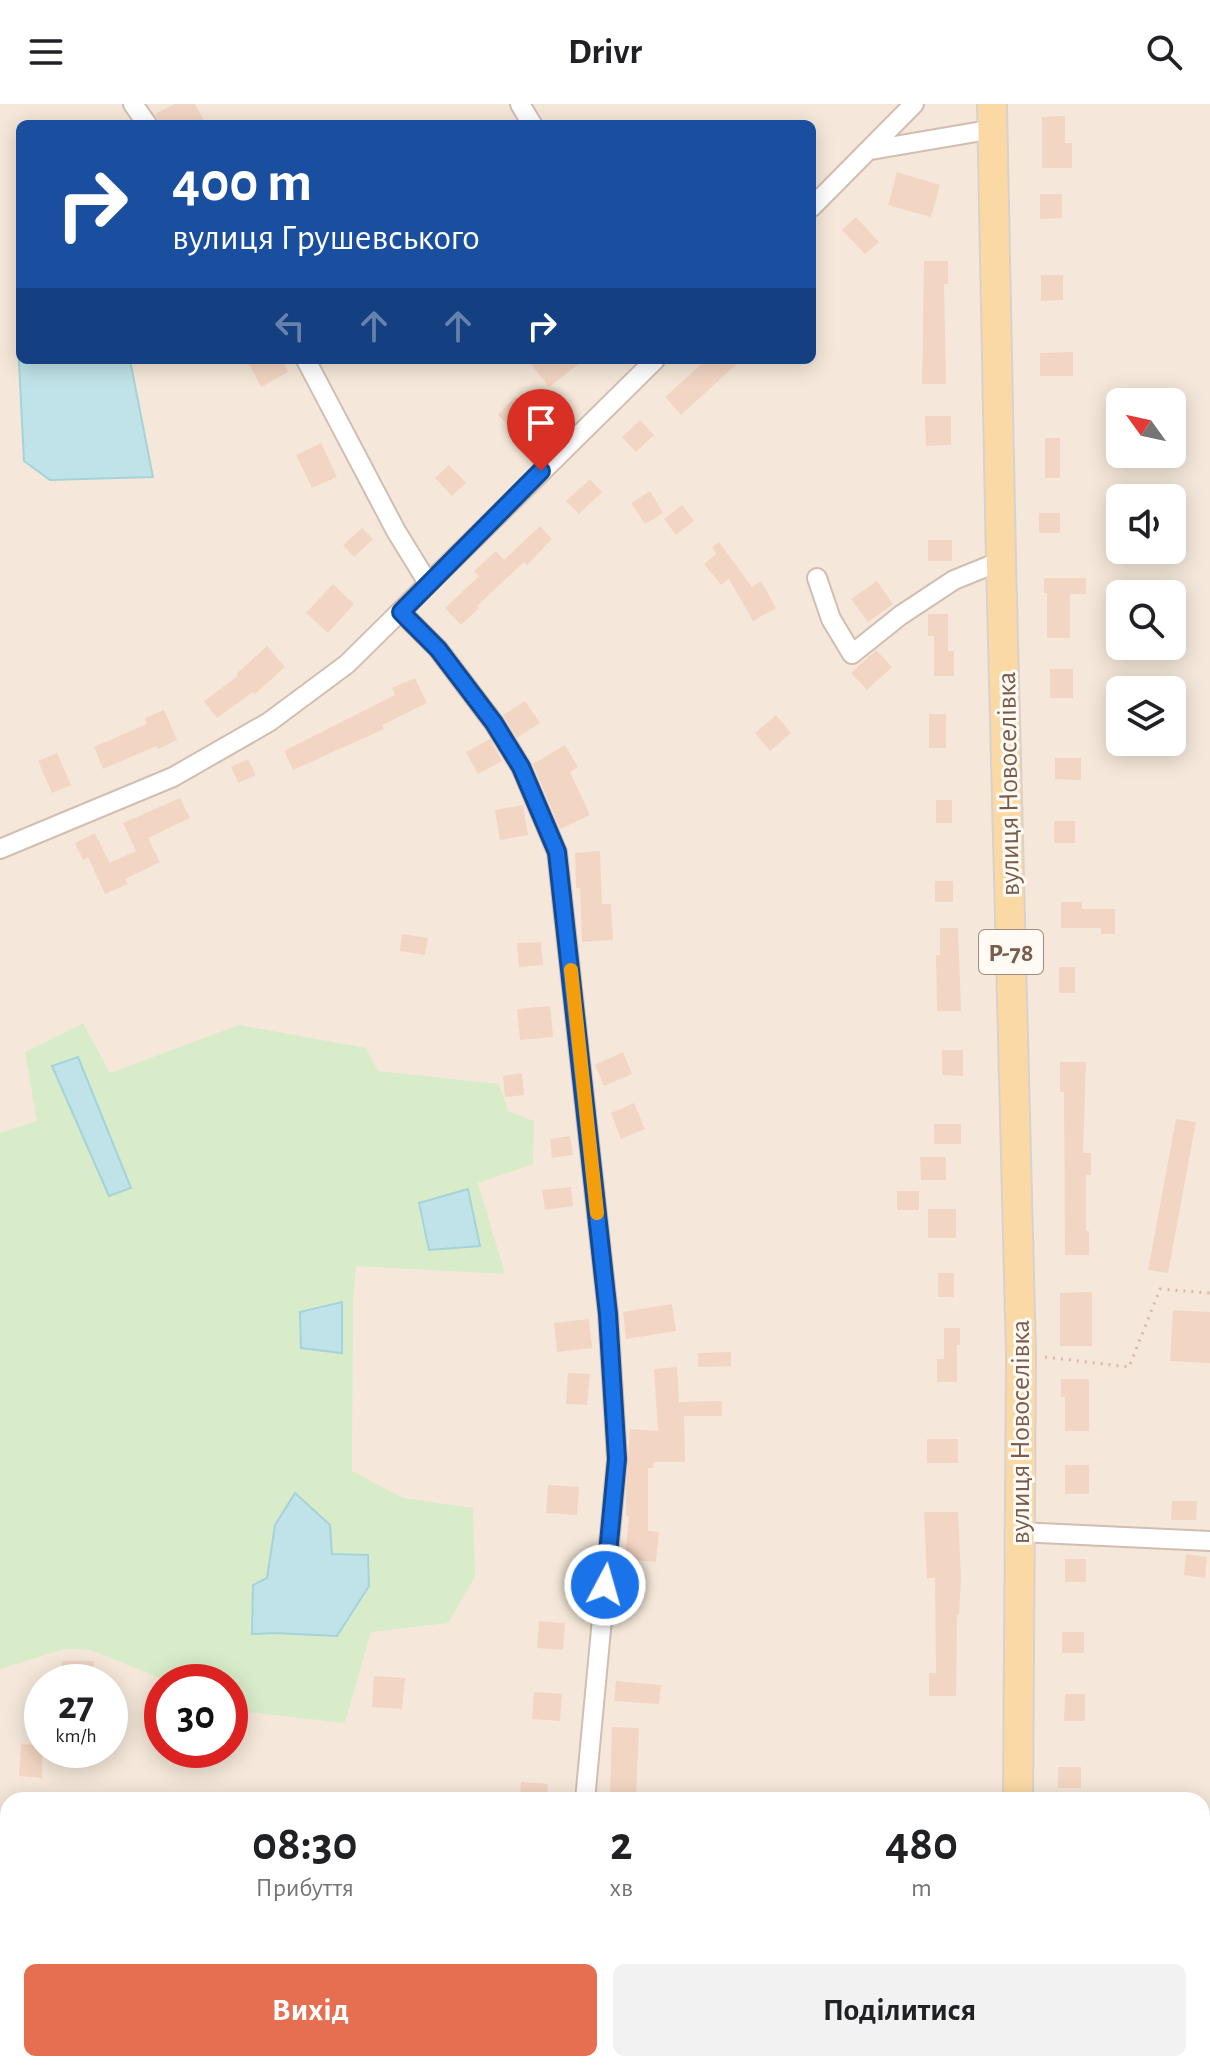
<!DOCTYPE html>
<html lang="uk">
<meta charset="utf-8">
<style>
body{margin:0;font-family:"Alegreya Sans",sans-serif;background:#f2f2f2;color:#202124;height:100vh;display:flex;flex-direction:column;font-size:30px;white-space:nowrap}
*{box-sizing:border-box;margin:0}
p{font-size:26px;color:#757577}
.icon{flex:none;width:44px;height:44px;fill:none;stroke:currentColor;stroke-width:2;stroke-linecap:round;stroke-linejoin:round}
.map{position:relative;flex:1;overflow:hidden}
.sheet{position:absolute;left:0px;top:1688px;width:1210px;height:280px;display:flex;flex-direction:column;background:#fff;border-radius:24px 24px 0 0;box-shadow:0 4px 20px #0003}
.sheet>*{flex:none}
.top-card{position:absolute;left:16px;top:16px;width:800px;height:244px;border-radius:12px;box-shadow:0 4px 20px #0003;background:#1a4fa0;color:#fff;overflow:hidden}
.needle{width:52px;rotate:303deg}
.controls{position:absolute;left:1106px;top:284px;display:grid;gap:16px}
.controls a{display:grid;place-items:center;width:80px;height:80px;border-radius:12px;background:#fff;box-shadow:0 4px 20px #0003;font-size:40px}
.speed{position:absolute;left:24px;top:1560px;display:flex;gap:16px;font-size:40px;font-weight:700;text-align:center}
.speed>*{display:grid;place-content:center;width:104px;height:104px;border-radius:50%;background:#fff;box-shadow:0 4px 20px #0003;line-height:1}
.speed small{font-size:20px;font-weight:400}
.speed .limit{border:12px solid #d22;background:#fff;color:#111}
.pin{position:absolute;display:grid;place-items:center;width:68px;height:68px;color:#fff;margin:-82px -34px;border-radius:50% 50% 50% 0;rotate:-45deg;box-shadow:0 0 8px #0007}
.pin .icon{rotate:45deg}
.me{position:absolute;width:88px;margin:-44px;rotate:6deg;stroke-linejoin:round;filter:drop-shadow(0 0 6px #0008)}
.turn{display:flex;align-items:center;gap:28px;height:168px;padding:0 24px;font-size:36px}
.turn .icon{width:104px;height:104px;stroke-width:2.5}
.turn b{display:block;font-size:56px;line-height:68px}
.lanes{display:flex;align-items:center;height:76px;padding:0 24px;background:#0003;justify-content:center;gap:40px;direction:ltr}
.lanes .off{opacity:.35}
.eta{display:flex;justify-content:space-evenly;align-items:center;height:136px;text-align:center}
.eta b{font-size:48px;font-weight:700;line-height:56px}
.primary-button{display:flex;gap:16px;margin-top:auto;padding:16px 24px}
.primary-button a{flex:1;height:92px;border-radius:12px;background:#e76f51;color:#fff;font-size:32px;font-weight:700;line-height:92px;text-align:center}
.primary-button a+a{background:#f2f2f2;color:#202124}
header{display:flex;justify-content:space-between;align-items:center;height:104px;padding:0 24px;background:#fff;font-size:36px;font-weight:700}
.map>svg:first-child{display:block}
.residential{fill:#f5e8da;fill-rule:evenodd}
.green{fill:#d8ecc9;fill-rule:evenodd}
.water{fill:#bfe3e8;stroke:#a5d3da;stroke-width:2}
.building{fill:#f3d5c3}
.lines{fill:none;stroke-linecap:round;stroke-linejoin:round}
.street-casing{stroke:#d1beb0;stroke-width:22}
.primary-casing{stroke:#dad1cd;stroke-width:32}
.path{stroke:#d9b8a5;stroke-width:3;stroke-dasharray:2 6;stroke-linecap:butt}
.street{stroke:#fff;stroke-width:18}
.primary{stroke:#fbd9a5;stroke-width:28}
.route-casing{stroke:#114b97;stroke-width:20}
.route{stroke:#1a73e8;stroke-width:14}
.slow{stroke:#f59e0b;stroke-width:14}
.labels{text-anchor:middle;stroke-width:6;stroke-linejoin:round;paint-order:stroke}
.shield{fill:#fffaf3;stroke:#a28b7f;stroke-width:2}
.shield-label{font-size:26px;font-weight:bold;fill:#7a5c4d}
.street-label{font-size:28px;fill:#7a5c4d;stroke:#fffaf3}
</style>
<header><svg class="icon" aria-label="menu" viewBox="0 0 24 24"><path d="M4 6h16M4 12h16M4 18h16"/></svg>Drivr<svg class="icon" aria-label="search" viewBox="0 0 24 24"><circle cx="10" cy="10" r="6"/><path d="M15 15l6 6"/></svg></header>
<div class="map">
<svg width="1210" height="1968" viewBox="0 0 1210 1968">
<rect width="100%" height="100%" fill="#fdf6ec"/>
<!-- residential -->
<path class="residential" d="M0 0H1210V1968H575V1960H1202V1696H8V1746L0 1747ZM20 20H812V256H20ZM1120 298H1172V350H1120ZM1120 394H1172V446H1120ZM1120 490H1172V542H1120ZM1120 586H1172V638H1120ZM42 1578H110V1646H42ZM162 1578H230V1646H162Z"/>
<!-- green -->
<path class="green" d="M83 919 110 969 239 921 366 944 378 967 499 980 508 1007 534 1017 533 1060 478 1079 505 1170 356 1162 353 1197 352 1367 403 1394 473 1404 475 1473 448 1519 371 1528 345 1619 239 1607 230 1603V1578H169L91 1546 65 1545 0 1565V1029L37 1017 25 948ZM78 953 131 1083 110 1092 52 962ZM275 1421 332 1450 368 1452 274 1529 253 1530 267 1474Z
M0 1764H8V1960H559L558 1968H0Z"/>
<!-- water -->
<path class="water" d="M20 158V256H130L153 373 50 376 24 357 17 219Z
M78 953 131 1084 109 1092 52 962Z
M468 1085 480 1142 429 1146 419 1099Z
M342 1198V1249L301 1244 300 1208Z
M295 1389 330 1421 332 1450 368 1451 369 1482 337 1532 274 1529 252 1530 253 1481 267 1474 275 1421Z"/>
<!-- building -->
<path class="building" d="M175 0H195L206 20H160L155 10Z
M1065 12V39H1072V64H1042V13Z
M897 68 940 81 931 113 888 101Z
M1040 90H1062V114L1040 115Z
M856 113 879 138 865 150 842 126Z
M924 157H948V180H944L946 280H922Z
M1041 171H1063V196L1041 197Z
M1073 248V272H1040V249Z
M247 256H282L288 268 261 283Z
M528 256H584L549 283Z
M706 256H741L681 311 665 293Z
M515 293 535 312 518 330 498 311Z
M925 312H951V341L926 342Z
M640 316 654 331 636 348 622 333Z
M1045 334H1060V374H1045Z
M321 339 337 373 312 384 296 351Z
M449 361 466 379 452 392 435 374Z
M590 375 602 388 579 410 566 397Z
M650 387 663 409 645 420 631 399Z
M682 401 694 417 676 431 664 415Z
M1039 409H1060V429H1039Z
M540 422 552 435 527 461 524 458 477 502 479 504 461 521 445 504 479 472 474 467 496 447 504 456Z
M362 424 373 435 354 453 343 441Z
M928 436H952V457H928Z
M719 438 752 483 761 477 776 504 753 517 729 475 721 481 704 460 716 450 712 443Z
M1044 474H1086V490H1070V534H1047V489H1044Z
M877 477 893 500 868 518 851 495Z
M333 480 354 500 328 529 306 509Z
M928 510H948V547H954V572H934V532H928Z
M267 542 285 563 255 590 253 588 217 614 204 597 238 572 236 570Z
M876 546 892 563 867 586 851 569Z
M1050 565H1073V594H1050Z
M415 574 427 599 382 621 384 625 293 666 284 647 395 591 392 584Z
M525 597 540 619 517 634 503 611Z
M164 606 177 636 158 645 156 642 103 665 94 643 147 620 145 614Z
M929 610H946V644H929Z
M776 611 791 629 770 647 755 629Z
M490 635 502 657 478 670 466 648Z
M565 641 578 663 570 668 590 711 560 725 533 660Z
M57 649 71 681 52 689 38 657Z
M1055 654H1081V676L1055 675Z
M248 655 256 671 238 679 231 663Z
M180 694 190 714 148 734 160 758 125 775 128 780 105 790 88 753 83 756 75 739 95 729 110 759 136 747 123 719Z
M936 696H952V719H936Z
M523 701 528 731 500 736 495 706Z
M1054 717H1075V739H1054Z
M600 747 602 800H611L613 836 582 838 580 784H576L575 749Z
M935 777H953V798H935Z
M1061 798H1082V805H1115V830H1101V824H1061Z
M940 824H958L961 907H937L936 851H940Z
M402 830 428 834 425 851 400 847Z
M541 838 543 861 519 863 517 839Z
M1059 863H1075V889H1059Z
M550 902 553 933 520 936 517 905Z
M942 946H963V972L942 971Z
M623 948 632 970 604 982 595 961Z
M1060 958H1086L1083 1049H1091V1071H1086V1127H1089V1151H1065L1064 988H1060Z
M522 969 524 991 505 993 503 972Z
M634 999 645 1025 621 1035 611 1009Z
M1176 1015 1196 1018 1168 1169 1148 1166Z
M934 1020H961V1040H934Z
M570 1032 573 1051 552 1054 550 1035Z
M920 1053H946V1076H921Z
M571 1083 573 1102 545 1106 542 1086Z
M897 1087H919V1106H897Z
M928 1105H956V1134H928Z
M938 1169H954V1193H938Z
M1092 1188V1242H1060V1189Z
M672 1200 676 1227 626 1235 623 1208Z
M1173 1206 1210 1208V1259L1170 1257Z
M589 1215 592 1244 557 1248 554 1219Z
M944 1224H960V1241H957V1278H937V1255H944Z
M731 1248V1262L698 1263V1249Z
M677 1263 679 1298 722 1297V1312H684L685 1358H654L653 1364H648V1427L659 1428 656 1458 625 1455 629 1412H626V1387L630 1325 658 1327 654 1265Z
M568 1269 590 1270 587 1301 566 1300Z
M1061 1275H1089V1327H1065V1293H1061Z
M927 1335H958V1359H927Z
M1065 1361H1089V1390H1065Z
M548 1381 579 1383 577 1411 546 1409Z
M1172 1397H1197L1196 1416H1171Z
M924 1408H958L961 1474 959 1511H957L956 1592H929V1569H936L935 1474H927Z
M1186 1450 1207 1453 1205 1474 1184 1471Z
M1065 1455H1086V1478H1065Z
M539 1517 565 1519 563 1546 537 1544Z
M1062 1528H1084V1549H1062Z
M62 1557H94V1578H61Z
M374 1572 405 1574 402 1605 372 1603Z
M616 1577 661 1581 659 1600 614 1597Z
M534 1588 562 1590 560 1617 532 1615Z
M1065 1590H1085V1617H1064Z
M612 1623 639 1624 636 1692 610 1691Z
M21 1640 42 1641V1674L19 1672Z
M1058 1663H1081V1684H1058Z
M521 1678 548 1680 547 1696H520Z"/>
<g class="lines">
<defs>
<path id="street" d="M133 0 147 20
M520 0 532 20
M871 46 994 25
M812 103 914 0
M306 256 396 427 428 479
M817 474 831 515 852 550 901 511 954 476 1001 457
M401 508 438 545 494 619 521 663 557 748 608 1210 617 1355 585 1696
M0 745 173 673 269 618 347 560 655 256
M1018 1428 1210 1437
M0 1733H8"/>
<path id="primary" d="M992 0 1001 457 1021 1251 1018 1696
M1013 1968 1014 1960"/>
</defs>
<!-- street casing -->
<use href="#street" class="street-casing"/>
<!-- primary casing -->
<use href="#primary" class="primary-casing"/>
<!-- path -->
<path class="path" d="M1045 1253 1129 1263 1160 1185 1210 1189"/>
<!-- street -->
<use href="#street" class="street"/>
<!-- primary -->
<use href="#primary" class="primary"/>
</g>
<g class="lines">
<defs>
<path id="route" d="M541 367 401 508 438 545 494 619 521 663 557 748 608 1210 617 1355 605 1481"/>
</defs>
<!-- route casing -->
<use href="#route" class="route-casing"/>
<!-- route -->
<use href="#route" class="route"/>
<!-- slow -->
<path class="slow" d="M571 866 597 1109"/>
</g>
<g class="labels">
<!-- shield labels -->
<rect class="shield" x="979" y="826" width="64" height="44" rx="6"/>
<g class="shield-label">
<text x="1011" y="857">Р-78</text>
</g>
<!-- street labels -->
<g class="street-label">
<text transform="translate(1007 680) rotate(-91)" y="10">вулиця Новоселівка</text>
<text transform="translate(1019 1328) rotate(-90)" y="10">вулиця Новоселівка</text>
</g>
</g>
</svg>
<div class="controls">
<a><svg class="needle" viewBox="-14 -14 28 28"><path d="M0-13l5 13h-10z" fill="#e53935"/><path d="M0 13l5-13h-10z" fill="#757577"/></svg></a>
<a><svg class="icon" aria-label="sound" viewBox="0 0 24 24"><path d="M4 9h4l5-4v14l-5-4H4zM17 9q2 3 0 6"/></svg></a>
<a><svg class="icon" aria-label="search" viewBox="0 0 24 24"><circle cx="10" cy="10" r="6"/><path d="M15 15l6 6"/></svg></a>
<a><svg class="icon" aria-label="layers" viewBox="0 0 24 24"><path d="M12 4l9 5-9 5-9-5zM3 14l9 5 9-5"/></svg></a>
</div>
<div class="speed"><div>27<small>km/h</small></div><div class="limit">30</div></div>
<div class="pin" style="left:541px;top:367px;background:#d93025"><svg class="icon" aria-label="arrive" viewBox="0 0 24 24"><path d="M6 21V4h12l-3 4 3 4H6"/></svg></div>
<svg class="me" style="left:605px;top:1481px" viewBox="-20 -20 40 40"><circle r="17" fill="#1a73e8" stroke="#fff" stroke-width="3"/><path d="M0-11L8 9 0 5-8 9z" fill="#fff"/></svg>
<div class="top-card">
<div class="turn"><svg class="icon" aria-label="right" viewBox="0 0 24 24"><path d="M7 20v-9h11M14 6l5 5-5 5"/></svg><div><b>400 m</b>вулиця Грушевського</div></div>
<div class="lanes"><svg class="icon off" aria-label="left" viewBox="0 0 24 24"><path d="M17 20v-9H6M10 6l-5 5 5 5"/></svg><svg class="icon off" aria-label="ahead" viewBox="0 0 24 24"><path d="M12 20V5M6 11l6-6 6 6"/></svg><svg class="icon off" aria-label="ahead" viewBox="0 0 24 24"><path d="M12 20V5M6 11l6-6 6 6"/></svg><svg class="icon" aria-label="right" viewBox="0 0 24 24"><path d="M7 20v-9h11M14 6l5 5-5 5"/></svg></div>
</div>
<section class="sheet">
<div class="eta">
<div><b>08:30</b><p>Прибуття</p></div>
<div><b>2</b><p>хв</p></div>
<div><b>480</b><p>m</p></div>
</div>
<div class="primary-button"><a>Вихід</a><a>Поділитися</a></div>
</section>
</div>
